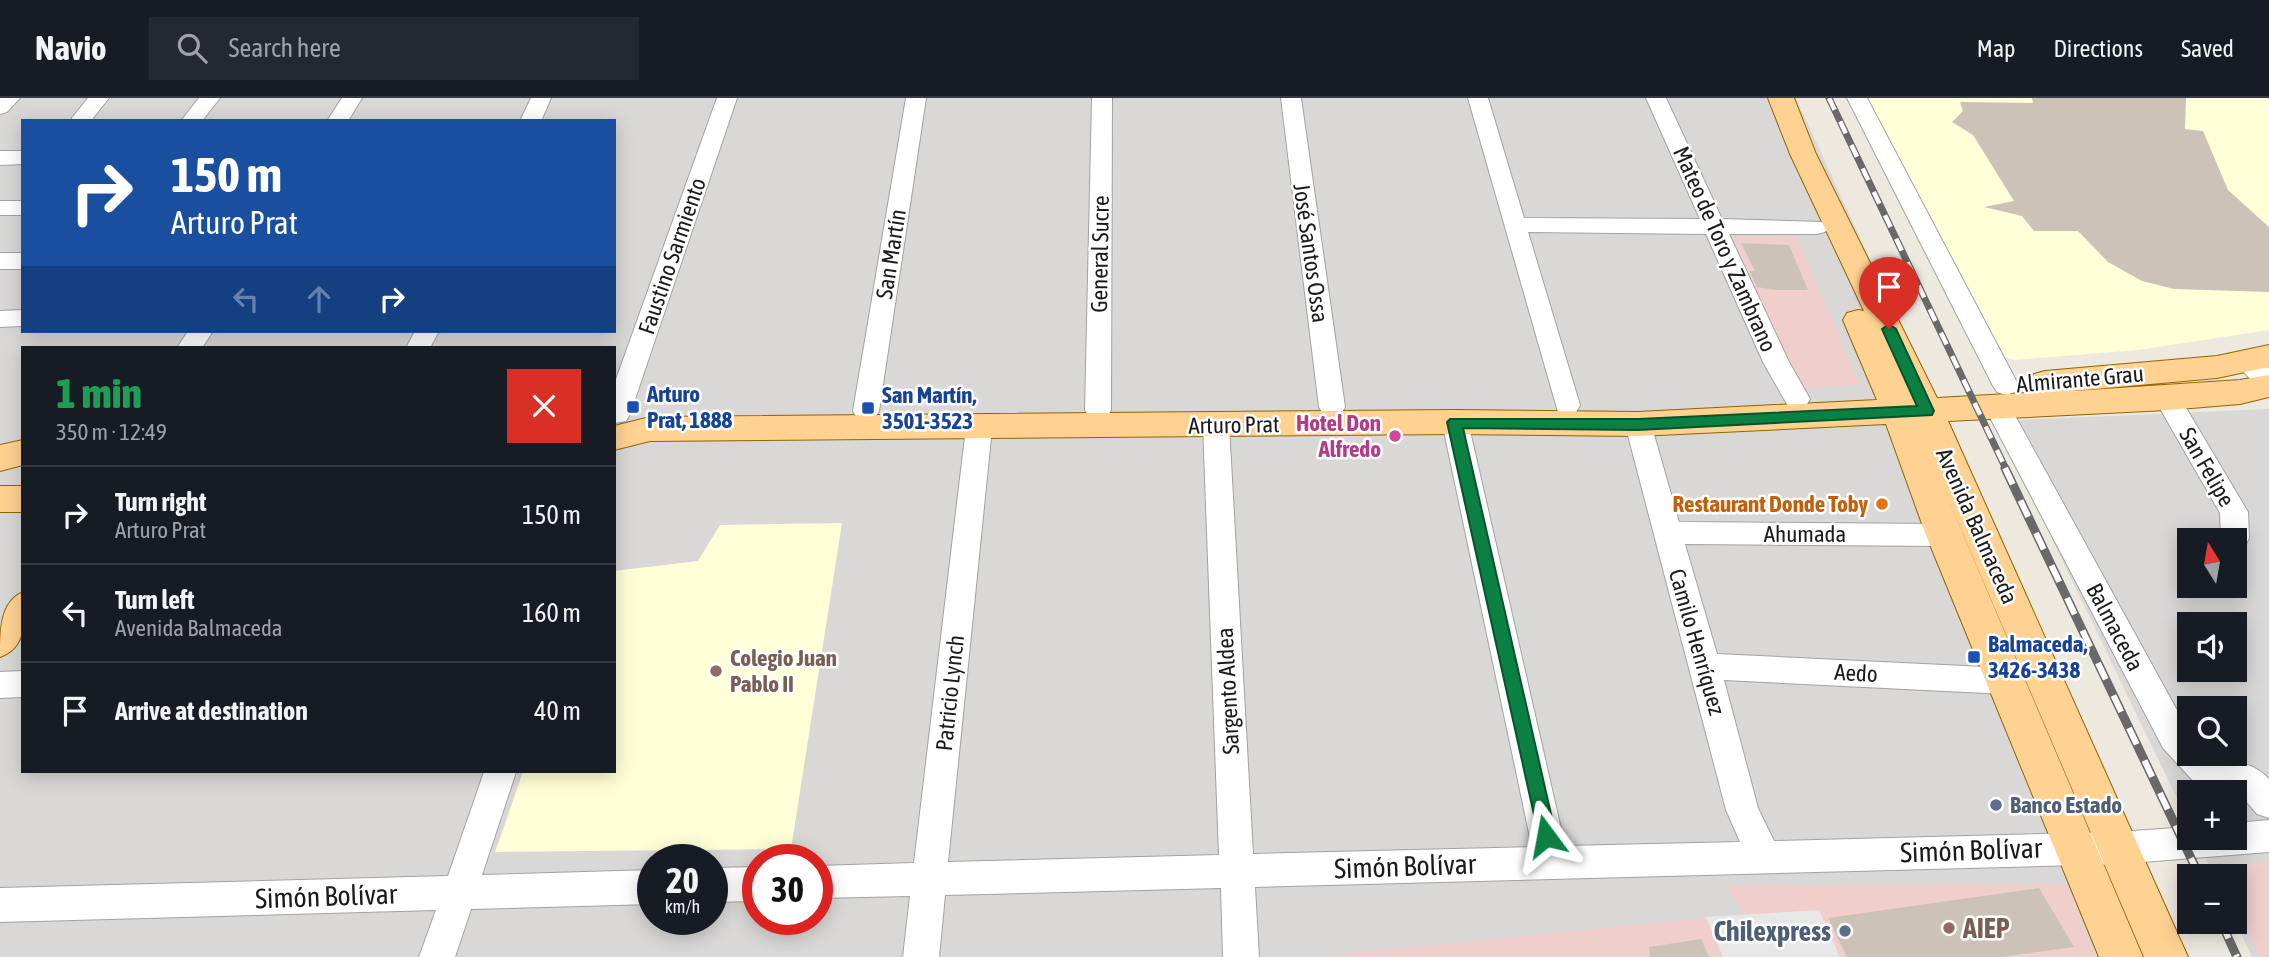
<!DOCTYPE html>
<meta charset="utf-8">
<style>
body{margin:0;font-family:"Asap Condensed",sans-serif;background:#242831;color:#f1f3f6;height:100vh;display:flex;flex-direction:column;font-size:26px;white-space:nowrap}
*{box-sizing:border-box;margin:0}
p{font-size:23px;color:#9ea1a6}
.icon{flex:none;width:38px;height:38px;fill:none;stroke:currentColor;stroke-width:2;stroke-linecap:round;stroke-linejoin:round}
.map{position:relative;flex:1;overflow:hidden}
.drawer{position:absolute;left:21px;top:248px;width:595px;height:427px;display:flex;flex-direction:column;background:#171b24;border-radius:0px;box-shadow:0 4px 18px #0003}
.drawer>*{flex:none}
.hud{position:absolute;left:21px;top:21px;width:595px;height:214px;border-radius:0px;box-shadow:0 4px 18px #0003;background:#1a4fa0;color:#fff;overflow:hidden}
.needle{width:46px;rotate:349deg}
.controls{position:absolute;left:2177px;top:430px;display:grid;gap:14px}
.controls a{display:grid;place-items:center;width:70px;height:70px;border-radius:0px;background:#171b24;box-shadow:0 4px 18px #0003;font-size:35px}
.speed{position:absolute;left:637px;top:746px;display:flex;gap:14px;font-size:35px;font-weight:700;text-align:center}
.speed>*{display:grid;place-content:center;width:91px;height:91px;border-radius:50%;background:#171b24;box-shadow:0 4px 18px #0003;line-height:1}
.speed small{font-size:18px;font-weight:400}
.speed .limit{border:10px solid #d22;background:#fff;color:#111}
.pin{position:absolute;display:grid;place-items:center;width:60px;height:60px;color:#fff;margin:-72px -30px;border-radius:50% 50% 50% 0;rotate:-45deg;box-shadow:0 0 7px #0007}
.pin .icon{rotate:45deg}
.me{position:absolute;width:77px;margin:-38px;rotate:347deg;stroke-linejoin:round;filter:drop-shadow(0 0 5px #0008)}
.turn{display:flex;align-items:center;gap:24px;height:147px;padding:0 35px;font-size:32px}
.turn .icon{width:91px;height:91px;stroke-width:2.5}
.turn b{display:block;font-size:49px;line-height:60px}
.lanes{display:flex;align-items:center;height:66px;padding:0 35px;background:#0003;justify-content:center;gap:35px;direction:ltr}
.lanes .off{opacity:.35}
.round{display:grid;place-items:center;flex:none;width:74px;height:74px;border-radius:0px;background:#242831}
.head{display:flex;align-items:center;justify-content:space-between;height:119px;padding:0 35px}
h1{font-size:42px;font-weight:800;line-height:52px;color:#1e9e55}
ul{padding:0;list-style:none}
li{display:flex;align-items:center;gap:21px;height:98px;padding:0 35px;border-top:2px solid #363941}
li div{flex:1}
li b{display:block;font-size:26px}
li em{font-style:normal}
header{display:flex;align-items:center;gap:42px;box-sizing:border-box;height:98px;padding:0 35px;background:#171b24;border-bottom:2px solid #363941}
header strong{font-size:33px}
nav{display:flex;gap:38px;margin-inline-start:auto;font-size:24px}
.search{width:490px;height:63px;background:#242831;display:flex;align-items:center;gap:18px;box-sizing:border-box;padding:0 24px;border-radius:0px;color:#9ea1a6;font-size:26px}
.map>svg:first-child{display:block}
.residential{fill:#d9d8d7;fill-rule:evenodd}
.commercial{fill:#f0cecc}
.education{fill:#feffd6}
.parking{fill:#e7e7e7}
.building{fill:#cdc2b8}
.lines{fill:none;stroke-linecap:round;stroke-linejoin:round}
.minor-casing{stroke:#a2a2a2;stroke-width:2}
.major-casing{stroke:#916400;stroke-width:2}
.minor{fill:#fff;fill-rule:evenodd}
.major{fill:#ffd292;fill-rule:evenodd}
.rail-far1-casing{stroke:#696969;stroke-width:7}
.rail-casing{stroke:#696969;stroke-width:9}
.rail-far1{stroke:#fff;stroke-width:4.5;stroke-dasharray:13;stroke-linecap:butt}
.rail{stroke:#fff;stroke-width:6;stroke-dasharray:18;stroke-linecap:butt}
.route{fill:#0b8043;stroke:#07532c;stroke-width:2}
.transit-dot{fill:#1a4fb4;stroke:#fff;stroke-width:2.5}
.hotel-dot{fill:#d1479c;stroke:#fff;stroke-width:2.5}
.food-dot{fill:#e8710a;stroke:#fff;stroke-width:2.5}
.education-dot{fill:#8d6e63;stroke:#fff;stroke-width:2.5}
.service-dot{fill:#5c6f8a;stroke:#fff;stroke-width:2.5}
.labels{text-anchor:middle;stroke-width:5;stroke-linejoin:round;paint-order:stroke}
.street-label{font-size:23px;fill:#1b1b1b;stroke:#fff}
.transit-label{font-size:23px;font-weight:bold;fill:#164399;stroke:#fff;text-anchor:start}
.hotel-label{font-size:23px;font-weight:bold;fill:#b23c85;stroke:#fff;text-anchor:end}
.food-label{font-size:23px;font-weight:bold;fill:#c56008;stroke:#fff;text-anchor:end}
.education-label{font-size:23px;font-weight:bold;fill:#785e54;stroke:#fff;text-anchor:start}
.service-label{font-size:23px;font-weight:bold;fill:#4e5e75;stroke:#fff;text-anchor:start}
.near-street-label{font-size:28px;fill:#1b1b1b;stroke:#fff}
.near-education-label{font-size:28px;font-weight:bold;fill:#785e54;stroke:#fff;text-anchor:start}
.near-service-label{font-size:28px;font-weight:bold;fill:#4e5e75;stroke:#fff;text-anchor:end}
</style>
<header>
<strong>Navio</strong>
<div class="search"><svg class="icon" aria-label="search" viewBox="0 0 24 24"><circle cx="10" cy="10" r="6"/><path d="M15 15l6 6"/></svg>Search here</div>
<nav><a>Map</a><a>Directions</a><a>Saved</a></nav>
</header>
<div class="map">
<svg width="2269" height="859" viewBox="0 0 2269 859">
<rect width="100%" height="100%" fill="#ede9df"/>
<!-- residential -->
<path class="residential" d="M0 0H1796L1923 277 2180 859H0ZM23 23H614V233H23ZM23 250H614V674H23ZM653 761H712V821H653ZM758 761H817V821H758Z
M2269 311V859H2252L2235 822V779H2215L2196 740H2235V695H2189V725L1995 323ZM2189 443H2235V488H2189ZM2189 527H2235V572H2189ZM2189 611H2235V656H2189Z"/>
<!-- commercial -->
<path class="commercial" d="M1796 138 1860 286 1802 291 1723 139Z
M2269 763V859H2260L2235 804V779H2223L2218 768Z
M2067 786 2096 859H1315L1745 816 1726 788Z"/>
<!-- education -->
<path class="education" d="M1866 0H2269V232L2138 252 2014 262 2001 257Z
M842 425 791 751 495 754 523 674H614V473L698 463 720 427Z"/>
<!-- parking -->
<path class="parking" d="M1819 812 1840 859H1723L1706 819Z"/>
<!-- building -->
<path class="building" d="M2032 0H2186L2185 31 2203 33 2228 92 2269 129V194L2174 191 2142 183 2108 164 2078 133H2034L2022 118 1984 109 2014 103 1973 37 1952 24 1963 13 1960 4 2033 5Z
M1741 145 1789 147 1808 192H1776L1757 189 1749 173H1755Z
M2039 790 2074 849 2001 859H1847L1828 820Z
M1701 841 1709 859H1650L1649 849Z"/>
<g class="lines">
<defs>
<path id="minor" d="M0 0H20L7 14 0 16Z
M88 0H109L93 20 94 23H73L72 20Z
M199 0H220L202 23H181Z
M342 0H362L348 23H327Z
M531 0H551L541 23H520Z
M717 0H737L630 316 626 323 614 325V287Z
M906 0H926L879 313 875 320 866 322 857 320 853 313Z
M1092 0H1112L1111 312 1107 319 1098 321 1089 319 1085 312Z
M1281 0H1301L1345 309 1341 316 1332 318 1323 316 1319 309Z
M1468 0H1488L1524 120 1700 121 1646 0H1666L1722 121 1825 124 1828 129 1825 134 1817 136H1729L1789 264 1810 301 1806 308 1797 310 1788 308 1763 264 1706 136 1528 134 1580 307 1576 314 1567 316 1558 314Z
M1847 0H1867L2019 288 2015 294 2006 297 1997 294 1993 288Z
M0 53H23V66L0 67Z
M0 103H23V117H0Z
M0 155H23V171H0Z
M23 212V228L0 229V213Z
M188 233H213L202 250H177Z
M415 233H439L430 250H406Z
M2247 254 2256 257 2269 270V295L2260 292 2234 263 2238 257Z
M2167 291 2176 293 2248 414 2249 440 2245 448 2235 451V443H2222L2221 440 2220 415 2154 300 2158 293Z
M1998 301 2007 303 2189 634V656H2210L2214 661C2237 664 2253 664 2269 681V720L2257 716 2238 694 2195 685 2163 650 1985 310 1989 303Z
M1455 314 1464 317 1468 324 1565 748 1740 744 1726 712 1625 326 1629 319 1638 316 1647 319 1651 326 1679 424 1944 426 1954 429 1958 437 1954 445 1944 448 1685 446 1717 556 2006 570 2017 574 2021 583 2017 592 2006 596 1724 582 1758 710 1774 743 2118 734 2189 729V740H2235V725L2269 722V754L2118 766 1255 789 1259 859H1223L1221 790 945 797 939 859H903L910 798 817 800V768L914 765 966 330 970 323 979 320 988 323 992 330 948 764 1219 757 1203 327 1207 320 1216 317 1225 320 1229 327 1253 756 1532 749 1442 324 1446 317Z
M23 573V599L0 600V574Z
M484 674H516L482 777 653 772V806L471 811 455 859H419L436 812 0 824V790L448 778Z
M758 769V803L712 804V770Z"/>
<path id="major" d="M1768 0H1794L1816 56 1937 300 2042 294 2034 292 2029 284 2034 276 2045 273 2217 258 2269 247V269L2217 280 2073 293 2240 282 2269 277V299L2240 306 2167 312 1948 323 2188 859H2144L1940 382 2143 859H2099L1926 437 1886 326 1638 338 1455 336 650 343 614 352V328L650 319 1455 312 1638 314 1877 302 1843 222 1847 215 1858 212 1864 213 1790 56Z
M23 342V367L0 373V347Z
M0 388H23V414H0Z
M23 494C23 520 29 549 0 559 0 532 0 504 23 494Z"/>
</defs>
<!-- minor casing -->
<use href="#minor" class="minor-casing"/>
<!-- major casing -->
<use href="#major" class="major-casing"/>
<!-- minor -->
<use href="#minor" class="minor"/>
<!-- major -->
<use href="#major" class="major"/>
<defs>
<path id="rail-far1" d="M1829 0 2006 371"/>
<path id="rail" d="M2005 370 2200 779
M2221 824 2237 859"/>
</defs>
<!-- rail-far1 casing -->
<use href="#rail-far1" class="rail-far1-casing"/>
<!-- rail casing -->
<use href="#rail" class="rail-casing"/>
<!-- rail-far1 -->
<use href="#rail-far1" class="rail-far1"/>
<!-- rail -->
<use href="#rail" class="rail"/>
</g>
<!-- route -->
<path class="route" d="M1889 226 1896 231 1934 313 1932 317 1638 332 1463 330 1556 738 1553 744 1546 747 1540 744 1447 324 1450 321H1638L1917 308 1882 231Z"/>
<!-- markers -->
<g class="transit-dot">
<rect x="626" y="302" width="14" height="14" rx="3.5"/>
<rect x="861" y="303" width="14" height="14" rx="3.5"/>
<rect x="1967" y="552" width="14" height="14" rx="3.5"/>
</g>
<circle class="hotel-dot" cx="1395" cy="338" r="7"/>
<circle class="food-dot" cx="1882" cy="406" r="7"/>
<g class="education-dot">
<circle cx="716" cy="573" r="7"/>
<circle cx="1949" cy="830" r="7"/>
</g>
<g class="service-dot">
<circle cx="1996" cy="707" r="7"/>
<circle cx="1845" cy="833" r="7"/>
</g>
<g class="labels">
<!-- street labels -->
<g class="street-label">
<text transform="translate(1725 151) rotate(66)" y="8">Mateo de Toro y Zambrano</text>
<text transform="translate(1311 155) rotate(82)" y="8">José Santos Ossa</text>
<text transform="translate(891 156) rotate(-81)" y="8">San Martín</text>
<text transform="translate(1100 156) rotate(-89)" y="8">General Sucre</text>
<text transform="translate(672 158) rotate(-71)" y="8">Faustino Sarmiento</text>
<text transform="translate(2080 281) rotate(-5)" y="8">Almirante Grau</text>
<text transform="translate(1234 327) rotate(-1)" y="8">Arturo Prat</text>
<text transform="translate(2207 369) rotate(60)" y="8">San Felipe</text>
<text transform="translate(1977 428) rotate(66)" y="8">Avenida Balmaceda</text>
<text x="1805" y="444">Ahumada</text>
<text transform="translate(2115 529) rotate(62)" y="8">Balmaceda</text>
<text transform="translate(1697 544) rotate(74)" y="8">Camilo Henríquez</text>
<text transform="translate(1856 575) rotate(3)" y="8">Aedo</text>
<text transform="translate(1228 593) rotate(-93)" y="8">Sargento Aldea</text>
<text transform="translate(950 595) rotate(-84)" y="8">Patricio Lynch</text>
</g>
<!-- transit labels -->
<g class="transit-label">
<text x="647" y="304">Arturo<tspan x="647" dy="26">Prat, 1888</tspan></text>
<text x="882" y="305">San Martín,<tspan x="882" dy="26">3501-3523</tspan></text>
<text x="1988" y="554">Balmaceda,<tspan x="1988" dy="26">3426-3438</tspan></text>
</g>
<!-- hotel labels -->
<g class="hotel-label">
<text x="1381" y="333">Hotel Don<tspan x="1381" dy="26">Alfredo</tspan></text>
</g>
<!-- food labels -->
<g class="food-label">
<text x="1868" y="414">Restaurant Donde Toby</text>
</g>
<!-- education labels -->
<g class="education-label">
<text x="730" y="568">Colegio Juan<tspan x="730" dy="26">Pablo II</tspan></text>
</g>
<!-- service labels -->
<g class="service-label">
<text x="2010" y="715">Banco Estado</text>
</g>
<!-- near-street labels -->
<g class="near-street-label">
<text transform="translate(1971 752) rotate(-2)" y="10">Simón Bolívar</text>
<text transform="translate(1405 768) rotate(-2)" y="10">Simón Bolívar</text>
<text transform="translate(326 798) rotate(-2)" y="10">Simón Bolívar</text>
</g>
<!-- near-education labels -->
<g class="near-education-label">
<text x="1963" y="840">AIEP</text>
</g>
<!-- near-service labels -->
<g class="near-service-label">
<text x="1831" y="843">Chilexpress</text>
</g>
</g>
</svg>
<div class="controls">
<a><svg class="needle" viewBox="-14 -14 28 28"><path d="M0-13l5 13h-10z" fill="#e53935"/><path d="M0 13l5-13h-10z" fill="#9ea1a6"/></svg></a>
<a><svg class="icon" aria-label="sound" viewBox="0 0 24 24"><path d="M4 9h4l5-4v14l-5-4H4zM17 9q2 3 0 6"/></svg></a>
<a><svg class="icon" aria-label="search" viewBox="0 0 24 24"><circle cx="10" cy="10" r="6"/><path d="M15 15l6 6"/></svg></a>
<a>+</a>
<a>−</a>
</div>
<div class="speed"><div>20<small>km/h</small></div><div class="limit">30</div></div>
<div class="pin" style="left:1889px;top:231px;background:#d93025"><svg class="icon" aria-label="arrive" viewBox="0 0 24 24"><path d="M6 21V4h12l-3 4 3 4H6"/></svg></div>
<svg class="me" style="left:1546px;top:738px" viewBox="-20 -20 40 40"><path d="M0-17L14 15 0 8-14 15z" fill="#0b8043" stroke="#fff" stroke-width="4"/></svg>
<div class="hud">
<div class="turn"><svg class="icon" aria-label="right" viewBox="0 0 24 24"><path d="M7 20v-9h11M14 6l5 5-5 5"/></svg><div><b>150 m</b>Arturo Prat</div></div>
<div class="lanes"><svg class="icon off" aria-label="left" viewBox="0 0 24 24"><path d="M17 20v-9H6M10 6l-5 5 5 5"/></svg><svg class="icon off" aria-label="ahead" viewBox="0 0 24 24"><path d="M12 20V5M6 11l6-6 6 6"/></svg><svg class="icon" aria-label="right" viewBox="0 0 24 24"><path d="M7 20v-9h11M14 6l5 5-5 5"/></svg></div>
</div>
<section class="drawer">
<div class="head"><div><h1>1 min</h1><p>350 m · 12:49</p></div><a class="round" style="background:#d93025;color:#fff"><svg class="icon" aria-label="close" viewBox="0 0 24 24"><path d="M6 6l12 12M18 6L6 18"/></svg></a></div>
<ul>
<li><svg class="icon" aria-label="right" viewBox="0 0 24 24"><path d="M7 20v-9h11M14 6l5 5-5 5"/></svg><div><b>Turn right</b><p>Arturo Prat</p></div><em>150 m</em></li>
<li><svg class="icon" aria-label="left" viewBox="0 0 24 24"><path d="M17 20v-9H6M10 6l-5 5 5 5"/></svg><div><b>Turn left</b><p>Avenida Balmaceda</p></div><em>160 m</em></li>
<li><svg class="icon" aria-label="arrive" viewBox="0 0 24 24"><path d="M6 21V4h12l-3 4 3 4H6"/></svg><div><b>Arrive at destination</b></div><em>40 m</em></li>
</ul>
</section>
</div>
